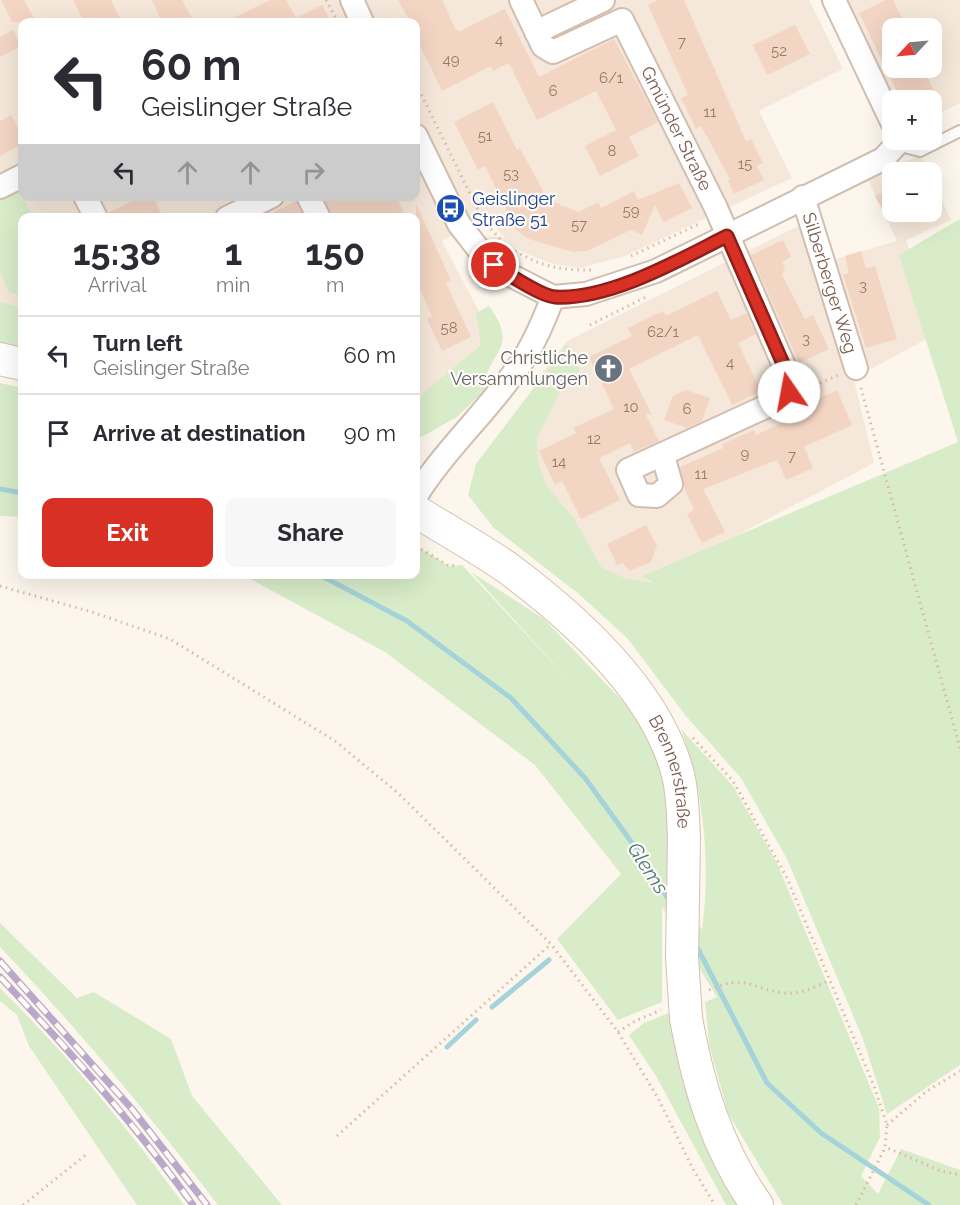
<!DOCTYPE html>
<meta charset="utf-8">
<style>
body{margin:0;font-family:Raleway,sans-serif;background:#f7f7f7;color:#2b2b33;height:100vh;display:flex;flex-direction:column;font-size:22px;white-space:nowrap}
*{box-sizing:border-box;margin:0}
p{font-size:20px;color:#7c7c81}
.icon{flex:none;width:33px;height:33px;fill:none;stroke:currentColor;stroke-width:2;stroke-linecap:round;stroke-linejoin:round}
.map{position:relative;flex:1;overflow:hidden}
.panel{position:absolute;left:18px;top:213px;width:402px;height:366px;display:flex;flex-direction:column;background:#fff;border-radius:12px;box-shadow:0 6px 24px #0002}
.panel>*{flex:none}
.top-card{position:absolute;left:18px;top:18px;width:402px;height:183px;border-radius:12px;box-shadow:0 6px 24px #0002;background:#fff;color:#2b2b33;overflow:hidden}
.needle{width:39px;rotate:244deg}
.fabs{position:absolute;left:882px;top:18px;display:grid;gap:12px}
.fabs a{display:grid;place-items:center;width:60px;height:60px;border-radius:12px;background:#fff;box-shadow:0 6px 24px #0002;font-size:30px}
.pin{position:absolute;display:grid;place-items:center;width:51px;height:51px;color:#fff;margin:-26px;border:3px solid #fff;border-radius:50%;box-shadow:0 2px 6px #0007}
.me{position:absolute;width:66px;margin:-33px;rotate:348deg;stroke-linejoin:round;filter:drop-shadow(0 0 4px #0008)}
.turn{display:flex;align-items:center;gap:21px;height:126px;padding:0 24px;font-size:27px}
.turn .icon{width:78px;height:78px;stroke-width:2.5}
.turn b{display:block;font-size:42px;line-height:51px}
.lanes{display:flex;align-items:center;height:57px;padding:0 24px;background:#0003;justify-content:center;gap:30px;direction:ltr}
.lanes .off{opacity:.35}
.eta{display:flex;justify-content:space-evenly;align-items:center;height:102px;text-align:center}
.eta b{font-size:36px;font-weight:700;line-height:42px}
.action{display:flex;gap:12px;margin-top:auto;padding:12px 24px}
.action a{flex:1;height:69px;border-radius:12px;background:#d93025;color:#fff;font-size:24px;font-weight:700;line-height:69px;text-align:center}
.action a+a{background:#f7f7f7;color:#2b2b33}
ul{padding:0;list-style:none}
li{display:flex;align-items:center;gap:18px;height:78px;padding:0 24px;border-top:2px solid #e1e1e2}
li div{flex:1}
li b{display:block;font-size:22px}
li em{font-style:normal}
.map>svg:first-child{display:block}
.residential{fill:#f5e8da;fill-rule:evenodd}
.green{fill:#d8ecc9}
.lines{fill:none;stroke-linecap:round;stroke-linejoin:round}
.stream{stroke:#a5d3da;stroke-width:5}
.building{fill:#f3d5c3}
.lane-casing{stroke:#d1beb0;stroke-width:14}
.street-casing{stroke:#d1beb0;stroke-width:26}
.secondary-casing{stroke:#d6c0b0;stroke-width:34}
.path{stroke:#d9b8a5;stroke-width:3;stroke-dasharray:1.5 4.5;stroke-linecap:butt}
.lane{stroke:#fff;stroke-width:10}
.street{stroke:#fff;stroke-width:22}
.secondary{stroke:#fff;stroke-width:32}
.rail-casing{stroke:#b9a8c9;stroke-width:7}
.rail{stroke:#fffaf3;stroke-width:4.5;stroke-dasharray:14;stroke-linecap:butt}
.secondary-bridge-casing{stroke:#d6c0b0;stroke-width:34;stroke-linecap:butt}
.secondary-bridge{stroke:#fff;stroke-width:32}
.route-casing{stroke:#8d1f18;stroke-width:15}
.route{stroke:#d93025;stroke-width:10}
.labels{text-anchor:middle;stroke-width:4.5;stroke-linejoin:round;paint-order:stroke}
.number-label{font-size:15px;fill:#987a6a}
.street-label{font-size:18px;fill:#7a5c4d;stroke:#fffaf3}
.transit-label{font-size:18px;fill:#164399;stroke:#fffaf3;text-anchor:start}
.worship-label{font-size:18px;fill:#5b616d;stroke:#fffaf3;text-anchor:end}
.water-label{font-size:20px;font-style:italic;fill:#437c86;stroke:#fffaf3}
</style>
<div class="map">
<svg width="960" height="1205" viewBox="0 0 960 1205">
<rect width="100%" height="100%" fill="#fdf6ec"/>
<!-- residential -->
<path class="residential" d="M0 0H809L843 69 759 111 792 178 625 256 580 268 553 264 522 252 503 236 486 216 442 241 494 340 416 409V218H22V317L0 311ZM22 22H416V196H22Z
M846 0H960V103L932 117V100H895ZM892 28H932V68H892Z
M920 155 928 172H892V212H932V179L951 220 906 240 924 288 930 337 860 375 828 261 897 241 868 180Z
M806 222 853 376 874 463 656 578 605 600 508 481 543 396 537 380 567 341Z"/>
<!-- green -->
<path class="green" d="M18 186 31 213 21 220 22 296 9 292 0 273V195Z
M960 219V1065L887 1114 863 1039 787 859 741 778 686 716 627 638 580 595 493 527 468 495 476 464 567 344 577 360 581 378 561 389 537 438V458L545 483 574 519 602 568 627 579 652 582 642 576 958 442 899 255Z
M0 302 22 308V347L0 342Z
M489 306C522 351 485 350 485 390L457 417 416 440V399L481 345 476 313Z
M0 383 22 388V517L0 516Z
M416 546 449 566 462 565 574 686 471 572 544 619 632 711 666 770 668 867 702 930C711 863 704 793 681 729L733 786 777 863 879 1108 880 1137 861 1176 878 1194 901 1149 960 1170V1205H783L728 1113 709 1044 705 1002 717 997 662 907V1002L618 1020 557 939 621 874 535 765 385 652 243 575 416 574Z
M0 923 77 998 94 992 171 1039 192 1096 282 1205H218C150 1115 78 1029 0 947Z
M0 988C68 1055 128 1128 184 1205H137L29 1046 17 1015 0 1001Z
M671 1012 741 1205H726L656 1076 629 1035 644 1023Z"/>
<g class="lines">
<!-- stream -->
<path class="stream" d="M0 489 22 493
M318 574 407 621 511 698 585 778 643 858 671 904
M696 945 767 1083 821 1133 929 1205
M492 1007 549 960
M447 1047 476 1020"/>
</g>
<!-- building -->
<path class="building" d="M1 0H24L36 22H12Z
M73 0H111L122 22H84Z
M152 0H182L194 22H162Z
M270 0H286L296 18 322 5 331 22H225Z
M398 0H442L456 30 460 31 505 9 539 77 614 39 658 122 629 137 639 156 600 176 585 146 616 130 596 91 537 120 509 63 493 71 491 66 442 91 416 37V22H410Z
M658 0H684L746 141 751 139 763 163 757 166 764 180 734 194 728 180 730 179 701 126 696 129 681 98 688 95 648 5Z
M886 0H893L907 28H892V68H922L939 100H901L859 13Z
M795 25 810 54 767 75 753 45Z
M13 30 21 46 0 57V37Z
M493 102 517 150 520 148 548 200 579 212 598 202 601 208 634 191 638 200 679 183 692 208 663 222 655 205 642 235 631 230 587 251 573 252 529 239 516 230 485 166 478 170 454 122Z
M11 115 22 136V144L0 156V121Z
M892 188V206L883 211 875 196Z
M141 196H153L163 218H109L108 213Z
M323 196H396L406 218H332Z
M296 201 304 218H262Z
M416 204 451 280 446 283 471 337 442 351 427 319 432 316 416 281Z
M783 240 791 257 782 262 785 269 782 275 805 319 813 315 829 349 799 363 751 255Z
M861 251 866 268 875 266 897 339 866 348 843 275 849 273 845 256Z
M717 291 731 320 746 313 756 334 738 343 761 391 732 405 698 335 629 369 652 415 645 413 659 441 634 452 630 443 599 458 620 500 581 519 562 481 555 485 539 451 576 433 573 428 614 409 589 357 632 336 628 328 663 311 666 316Z
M686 390 710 398 702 421 687 428 664 420 673 396Z
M837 390 852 425 804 447 813 468 786 480 777 460 703 489 725 532 702 543 687 514 694 510 684 487 680 467 723 448 722 444 754 430 756 435 798 415 796 409Z
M646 525 657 546 651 562 629 571 623 563 617 565 607 544Z"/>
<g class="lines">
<defs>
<path id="lane" d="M896 145 920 151 960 131"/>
<g id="street">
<path d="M352 0 362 22"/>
<path id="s1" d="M521 0 543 46 553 52 622 20 716 208 788 375 789 392 778 401 628 470 639 495 657 496 671 484 663 456"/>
<path d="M834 0 892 122"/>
<path d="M536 32 603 0"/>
<path d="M416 136 459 224 483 255 510 275 553 297 586 294 656 271 883 159 896 145V140"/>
<path d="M0 187 22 176"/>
<path d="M85 196 96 218"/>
<path d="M308 196 319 218"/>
<path id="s2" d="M803 197 856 368"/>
<path d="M227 218 272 196"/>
<path d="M416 496C446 448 489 410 521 363 535 342 544 320 553 297"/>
</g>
<g id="secondary">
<path d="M0 359 22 364"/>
<path id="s3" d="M416 511C446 530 479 548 509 569 576 619 660 694 679 779 683 798 683 818 684 838"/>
<path d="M686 1018C698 1085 717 1149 757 1205"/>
</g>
</defs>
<!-- lane casing -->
<use href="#lane" class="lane-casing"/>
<!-- street casing -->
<use href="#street" class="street-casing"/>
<!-- secondary casing -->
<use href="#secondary" class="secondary-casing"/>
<!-- path -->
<path class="path" d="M326 0 338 22
M416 84 484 222
M491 229 507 246
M515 251C543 267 559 270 591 270
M631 256 701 223
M590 325 648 296
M809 388 839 375
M861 388 960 748
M416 546 449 566 457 565
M0 586 92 612 170 639 335 741 398 793 551 944 586 990 618 1032 658 1098 693 1169 715 1205
M693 738 733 781 787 878 874 1086 887 1125 885 1147 941 1171 960 1175
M709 990C747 973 750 989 785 993 800 995 817 986 830 980
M618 1032 635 1021 661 1010
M887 1125 927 1091 960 1071
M337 1136 551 944
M23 1205 88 1153
M856 1205 885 1148"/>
<!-- lane -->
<use href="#lane" class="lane"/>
<!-- street -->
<use href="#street" class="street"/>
<!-- secondary -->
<use href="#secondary" class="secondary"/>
<defs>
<path id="rail" d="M0 961 132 1109 207 1205
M0 977C68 1049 136 1125 193 1205"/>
</defs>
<!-- rail casing -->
<use href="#rail" class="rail-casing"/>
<!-- rail -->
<use href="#rail" class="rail"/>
<defs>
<path id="secondary-bridge" d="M684 838 682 957 686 1018"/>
</defs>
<!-- secondary-bridge casing -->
<use href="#secondary-bridge" class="secondary-bridge-casing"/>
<!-- secondary-bridge -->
<use href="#secondary-bridge" class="secondary-bridge"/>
</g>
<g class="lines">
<defs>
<path id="route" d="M494 265C507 273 540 296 555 297 610 300 679 260 727 236L788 375 789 392"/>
</defs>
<!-- route casing -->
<use href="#route" class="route-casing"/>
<!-- route -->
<use href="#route" class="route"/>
</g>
<!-- icons -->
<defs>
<symbol id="bus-disc" viewBox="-11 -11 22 22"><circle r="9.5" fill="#1a4fb4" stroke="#fffaf3"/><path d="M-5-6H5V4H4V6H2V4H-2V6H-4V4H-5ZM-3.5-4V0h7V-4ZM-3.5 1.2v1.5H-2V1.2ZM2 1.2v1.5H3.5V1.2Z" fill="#fff"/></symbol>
<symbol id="church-disc" viewBox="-11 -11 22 22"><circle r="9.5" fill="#6b7280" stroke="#fffaf3"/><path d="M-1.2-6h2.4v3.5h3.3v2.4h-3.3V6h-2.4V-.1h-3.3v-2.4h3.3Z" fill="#fff"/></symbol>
</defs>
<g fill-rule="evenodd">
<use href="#bus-disc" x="434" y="192" width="33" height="33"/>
<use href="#church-disc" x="592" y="352" width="33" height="33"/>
</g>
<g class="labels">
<!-- number labels -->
<g class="number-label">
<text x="499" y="45">4</text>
<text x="682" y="47">7</text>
<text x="779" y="56">52</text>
<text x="451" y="65">49</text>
<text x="611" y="83">6/1</text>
<text x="553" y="96">6</text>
<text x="710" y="117">11</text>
<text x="485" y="141">51</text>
<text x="612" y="156">8</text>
<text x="745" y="169">15</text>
<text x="511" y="179">53</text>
<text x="631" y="216">59</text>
<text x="579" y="230">57</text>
<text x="863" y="291">3</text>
<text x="449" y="333">58</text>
<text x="663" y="337">62/1</text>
<text x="806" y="344">3</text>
<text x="730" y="368">4</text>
<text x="631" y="412">10</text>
<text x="687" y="414">6</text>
<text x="594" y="444">12</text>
<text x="745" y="459">9</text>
<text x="792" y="461">7</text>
<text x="559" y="467">14</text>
<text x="701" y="479">11</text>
</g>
<!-- street labels -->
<g class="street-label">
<text dy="6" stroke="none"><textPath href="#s1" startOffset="260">Gmünder Straße</textPath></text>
<text dy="6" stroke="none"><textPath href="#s2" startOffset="90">Silberberger Weg</textPath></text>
<text dy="6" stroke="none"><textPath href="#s3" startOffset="376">Brennerstraße</textPath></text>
</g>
<!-- transit labels -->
<g class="transit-label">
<text x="472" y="205">Geislinger<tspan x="472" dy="21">Straße 51</tspan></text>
</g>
<!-- worship labels -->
<g class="worship-label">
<text x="588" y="364">Christliche<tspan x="588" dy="21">Versammlungen</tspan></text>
</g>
<!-- water labels -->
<g class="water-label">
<text transform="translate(648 868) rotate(57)" y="7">Glems</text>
</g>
</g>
</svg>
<div class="fabs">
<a><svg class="needle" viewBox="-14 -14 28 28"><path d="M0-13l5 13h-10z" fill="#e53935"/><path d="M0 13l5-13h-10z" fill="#7c7c81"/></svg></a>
<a>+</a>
<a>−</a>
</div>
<div class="pin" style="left:494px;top:265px;background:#d93025"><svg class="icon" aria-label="arrive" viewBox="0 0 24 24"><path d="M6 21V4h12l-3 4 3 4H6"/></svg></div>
<svg class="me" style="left:789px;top:392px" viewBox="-20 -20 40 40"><circle r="19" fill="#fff"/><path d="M0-13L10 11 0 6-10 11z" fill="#d93025"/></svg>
<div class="top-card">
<div class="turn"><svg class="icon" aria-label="left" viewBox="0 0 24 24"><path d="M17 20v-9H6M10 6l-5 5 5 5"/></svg><div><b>60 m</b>Geislinger Straße</div></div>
<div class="lanes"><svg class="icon" aria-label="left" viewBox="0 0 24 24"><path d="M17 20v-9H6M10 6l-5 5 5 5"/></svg><svg class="icon off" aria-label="ahead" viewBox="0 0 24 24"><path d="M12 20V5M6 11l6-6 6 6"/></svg><svg class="icon off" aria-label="ahead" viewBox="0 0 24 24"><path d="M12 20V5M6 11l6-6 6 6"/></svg><svg class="icon off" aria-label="right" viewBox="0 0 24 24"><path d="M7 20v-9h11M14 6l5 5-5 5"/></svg></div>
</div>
<section class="panel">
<div class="eta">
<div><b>15:38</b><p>Arrival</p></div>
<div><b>1</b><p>min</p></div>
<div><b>150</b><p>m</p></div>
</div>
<ul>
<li><svg class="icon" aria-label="left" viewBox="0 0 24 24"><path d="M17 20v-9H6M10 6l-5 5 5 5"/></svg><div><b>Turn left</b><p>Geislinger Straße</p></div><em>60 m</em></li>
<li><svg class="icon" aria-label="arrive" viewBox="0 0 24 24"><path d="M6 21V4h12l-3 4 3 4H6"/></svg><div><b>Arrive at destination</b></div><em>90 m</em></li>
</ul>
<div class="action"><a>Exit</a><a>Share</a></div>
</section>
</div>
